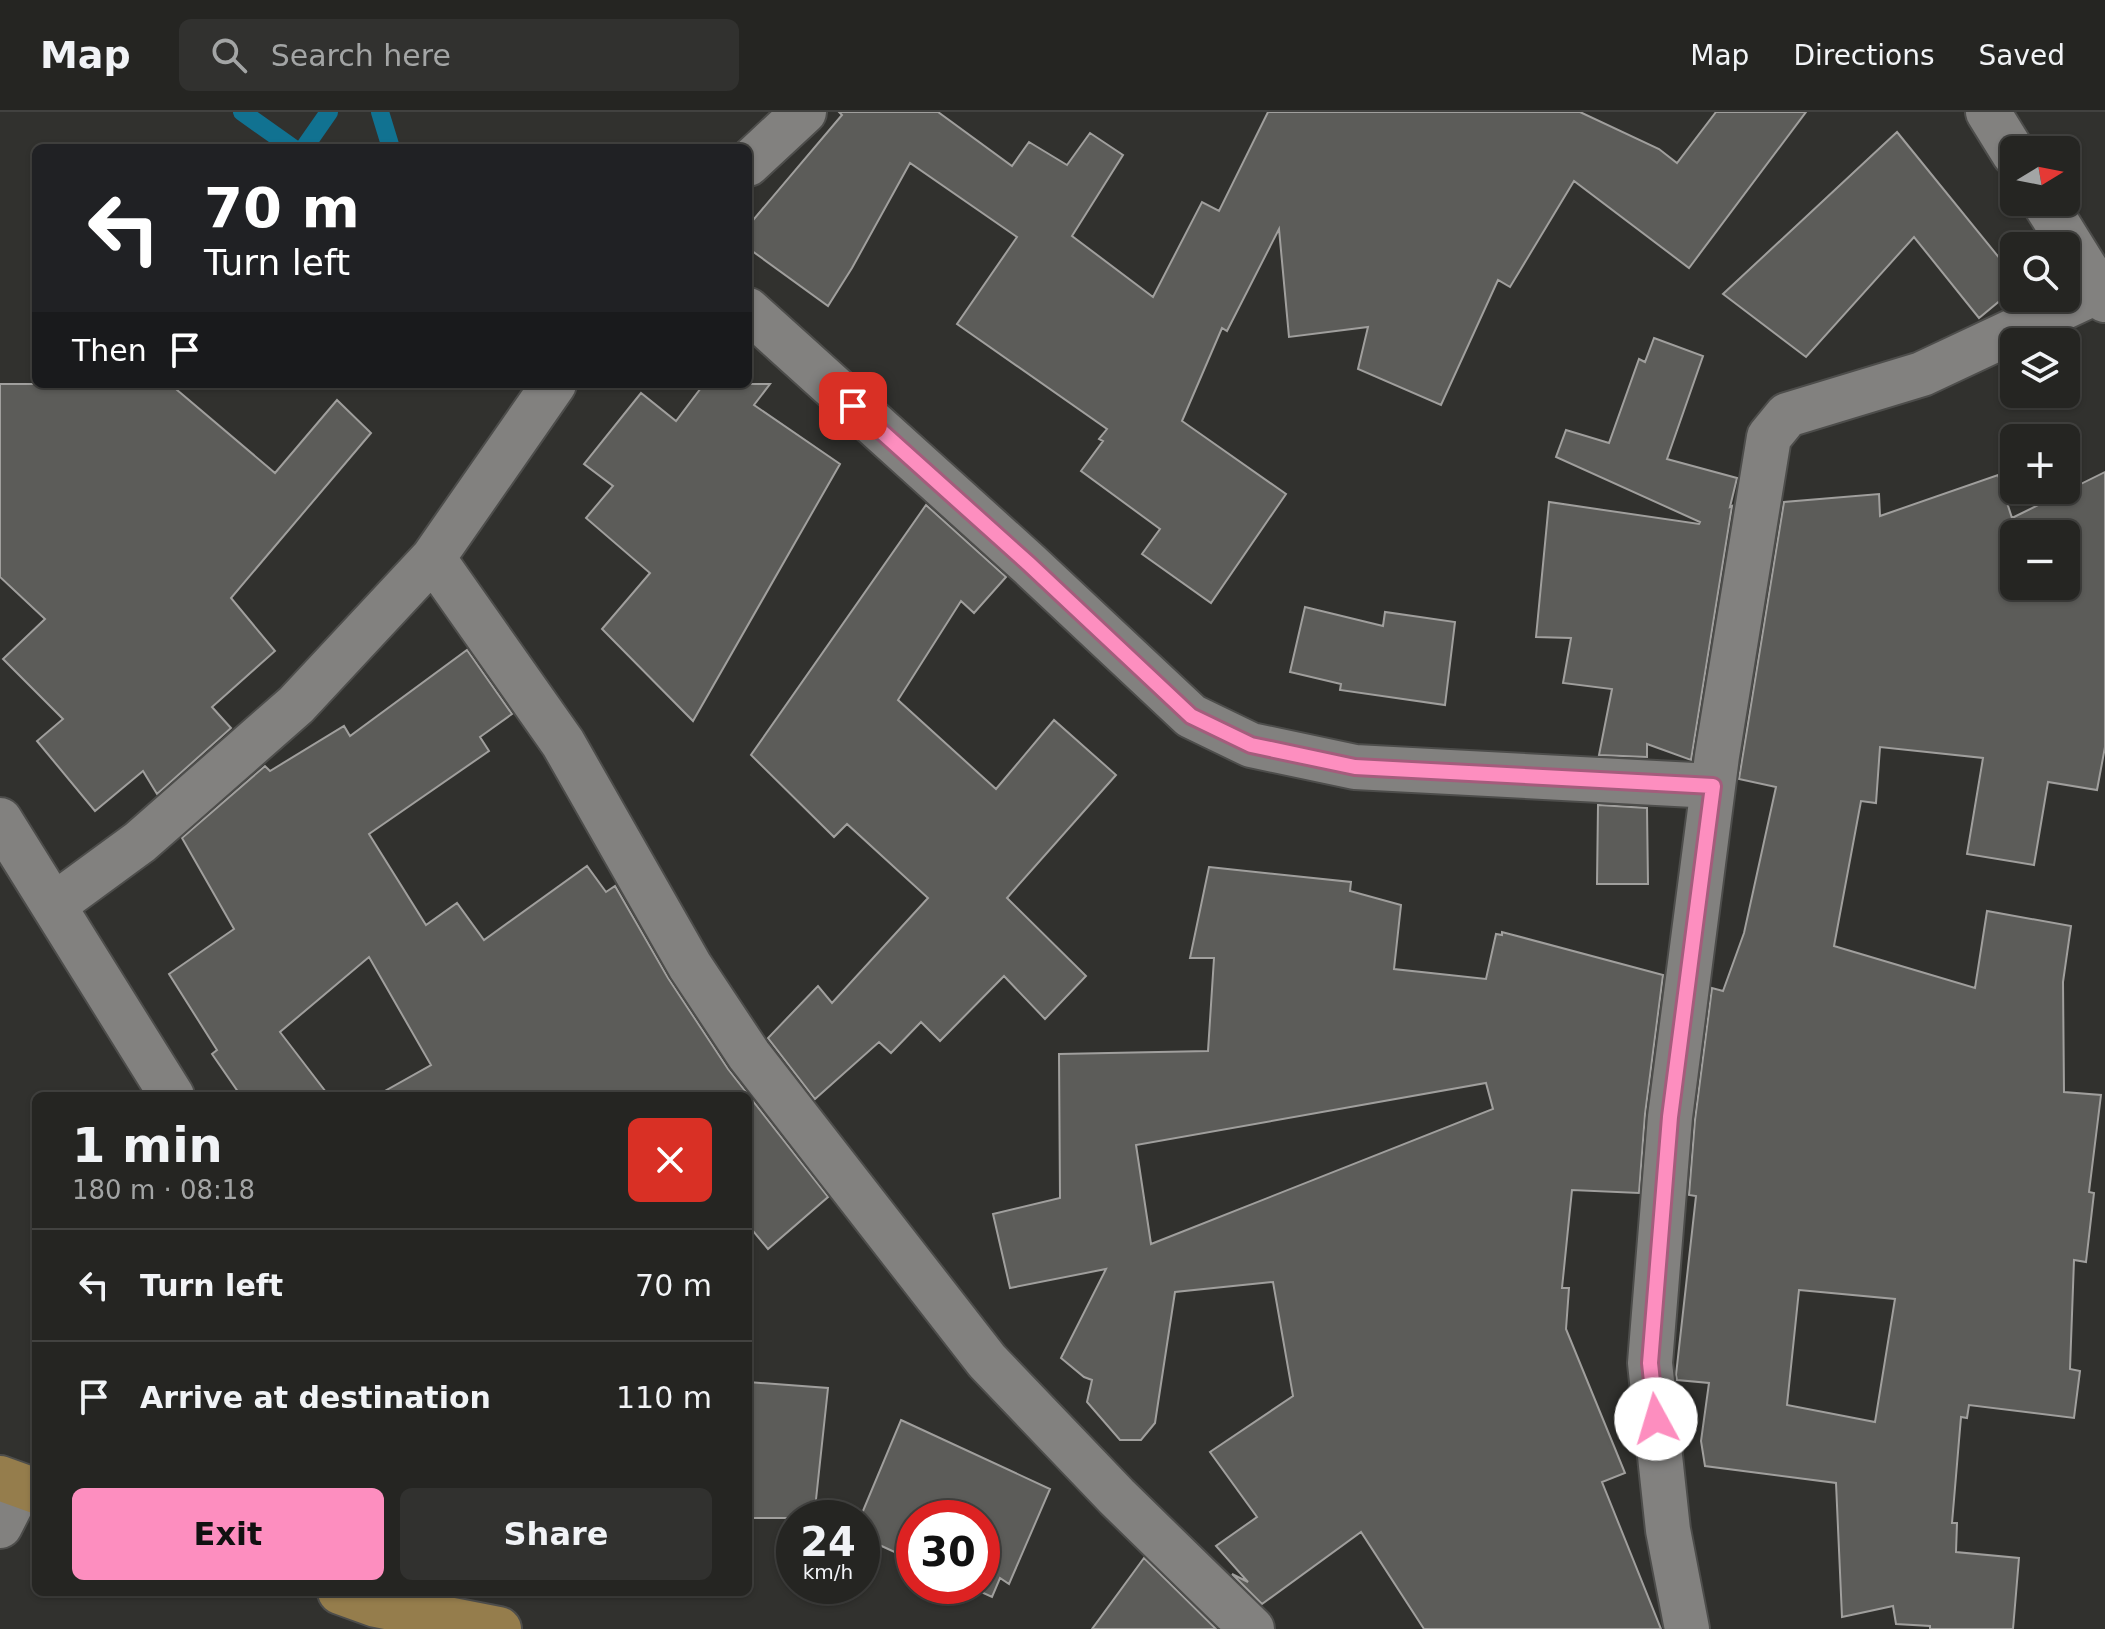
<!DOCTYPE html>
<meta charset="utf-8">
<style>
body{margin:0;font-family:"DejaVu Sans",sans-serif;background:#31312f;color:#f1f3f6;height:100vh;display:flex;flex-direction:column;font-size:30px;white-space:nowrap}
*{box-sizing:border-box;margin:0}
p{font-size:26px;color:#a3a5a5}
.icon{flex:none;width:44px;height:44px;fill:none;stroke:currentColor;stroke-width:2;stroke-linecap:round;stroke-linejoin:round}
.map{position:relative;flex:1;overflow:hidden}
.details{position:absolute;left:32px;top:980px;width:720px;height:504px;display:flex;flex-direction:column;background:#252522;border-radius:12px;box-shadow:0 2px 6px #0004,0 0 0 2px #424240}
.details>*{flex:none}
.banner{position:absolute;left:32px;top:32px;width:720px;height:244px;border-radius:12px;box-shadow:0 2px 6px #0004,0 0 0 2px #424240;background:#202124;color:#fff;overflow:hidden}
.needle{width:52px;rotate:80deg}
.fabs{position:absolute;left:2000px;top:24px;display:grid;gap:16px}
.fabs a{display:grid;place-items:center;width:80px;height:80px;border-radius:12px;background:#252522;box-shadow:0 2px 6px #0004,0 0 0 2px #424240;font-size:40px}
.speed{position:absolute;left:776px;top:1388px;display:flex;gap:16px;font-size:40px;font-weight:700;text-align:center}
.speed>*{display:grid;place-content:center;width:104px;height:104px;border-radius:50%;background:#252522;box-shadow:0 2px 6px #0004,0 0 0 2px #424240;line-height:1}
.speed small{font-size:20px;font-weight:400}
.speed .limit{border:12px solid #d22;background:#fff;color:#111}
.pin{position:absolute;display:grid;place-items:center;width:68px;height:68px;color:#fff;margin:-34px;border-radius:16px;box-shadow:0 4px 12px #0006}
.me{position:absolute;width:88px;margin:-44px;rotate:354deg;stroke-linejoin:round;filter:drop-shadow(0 0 6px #0008)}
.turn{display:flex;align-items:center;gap:28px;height:168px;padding:0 40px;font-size:36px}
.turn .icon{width:104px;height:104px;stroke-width:2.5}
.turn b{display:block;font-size:56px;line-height:68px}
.then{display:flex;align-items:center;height:76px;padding:0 40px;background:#0003;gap:16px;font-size:30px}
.round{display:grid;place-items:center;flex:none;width:84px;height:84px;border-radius:12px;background:#31312f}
.head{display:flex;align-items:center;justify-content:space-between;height:136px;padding:0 40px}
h1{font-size:48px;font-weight:700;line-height:60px}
.cta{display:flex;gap:16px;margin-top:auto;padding:16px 40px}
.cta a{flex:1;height:92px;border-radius:12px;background:#fd8ebf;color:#111;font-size:32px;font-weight:700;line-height:92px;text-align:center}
.cta a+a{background:#31312f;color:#f1f3f6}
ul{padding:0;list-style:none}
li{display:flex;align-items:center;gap:24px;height:112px;padding:0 40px;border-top:2px solid #424240}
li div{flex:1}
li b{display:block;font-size:30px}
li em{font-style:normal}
header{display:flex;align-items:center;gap:48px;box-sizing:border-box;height:112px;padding:0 40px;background:#252522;border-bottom:2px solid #424240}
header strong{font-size:38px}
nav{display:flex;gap:44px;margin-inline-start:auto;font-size:28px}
.search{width:560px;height:72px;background:#31312f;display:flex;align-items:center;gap:20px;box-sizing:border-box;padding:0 28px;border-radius:12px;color:#a3a5a5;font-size:30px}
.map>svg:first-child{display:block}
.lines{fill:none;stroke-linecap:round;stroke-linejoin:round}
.stream{stroke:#117291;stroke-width:18}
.building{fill:#5c5c59;stroke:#a09f9d;stroke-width:2;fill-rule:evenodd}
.minor-casing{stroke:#4d4d4b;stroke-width:48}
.major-casing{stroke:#4d4d4b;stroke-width:48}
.minor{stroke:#82817f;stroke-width:44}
.major{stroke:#957d4c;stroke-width:44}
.route-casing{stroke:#a45c7c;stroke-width:20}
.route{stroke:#fd8ebf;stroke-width:14}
</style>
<header>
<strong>Map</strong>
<div class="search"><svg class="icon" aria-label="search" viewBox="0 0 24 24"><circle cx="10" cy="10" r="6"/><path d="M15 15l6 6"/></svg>Search here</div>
<nav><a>Map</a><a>Directions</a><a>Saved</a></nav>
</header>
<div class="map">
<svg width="2105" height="1517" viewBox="0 0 2105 1517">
<rect width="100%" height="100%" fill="#31312e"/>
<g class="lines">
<!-- stream -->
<path class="stream" d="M242 0 293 36
M380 0 391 36
M304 36 329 0"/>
</g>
<!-- building -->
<path class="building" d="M839 0H938L1012 54 1029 30 1067 53 1090 21 1123 43 1072 124 1153 185 1202 90 1219 99 1268 0H1580L1659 37 1677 51 1716 0H1806L1689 156 1574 69 1510 175 1498 168 1441 293 1358 257 1368 215 1289 225 1279 117 1227 219 1222 216 1182 309 1286 382 1211 491 1142 442 1160 417 1081 359 1103 329 1099 327 1107 317 957 212 1017 125 910 51 852 156 828 194 748 136V114L842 3Z
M1897 20 2014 164V177L1979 206 1914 125 1806 245 1723 182Z
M1654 226 1703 244 1667 347 1737 366 1730 395 1732 394 1691 648 1647 632V645L1599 643 1612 577 1563 571 1571 526 1536 525 1549 390 1699 412 1700 410 1556 345 1566 318 1609 331 1639 247 1645 250Z
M0 272H170L275 361 337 288 371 321 231 486 275 539 212 595 231 616 157 682 143 659 95 699 37 629 63 607 3 547 45 507 0 465Z
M704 272H770L754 293 840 352 693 609 602 517 650 461 586 406 613 374 584 352 641 281 676 309Z
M2105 360V635L2097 678 2048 670 2034 753 1967 742 1983 646 1880 635 1876 691 1861 689 1834 834 1975 876 1987 799 2071 814 2063 870 2064 980 2101 983 2089 1080 2094 1081 2086 1150 2074 1148 2070 1257 2080 1259 2074 1306 1969 1293 1967 1306 1961 1305 1952 1411H1957L1956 1440 2019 1446 2013 1517H1930V1514L1896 1512 1893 1494 1842 1505 1836 1371 1705 1354 1701 1329 1709 1271 1677 1268 1676 1263 1696 1084 1689 1083 1695 1008 1712 876 1723 879 1744 821 1776 675 1739 667 1784 390 1879 382 1880 404 1998 363 2012 406ZM2014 422H2066V474H2014ZM1799 1178 1895 1187 1875 1310 1787 1293Z
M926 393 1006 465 974 501 961 489 898 588 996 677 1054 608 1116 663 1007 786 1086 864 1045 907 1004 864 940 929 921 910 891 941 879 930 815 987 768 926 818 874 832 891 928 786 847 712 834 725 751 643Z
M1305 495 1383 514 1385 500 1455 510 1445 593 1340 578 1341 572 1290 560Z
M467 538 512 602 480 625 489 639 369 722 426 813 457 791 484 828 587 754 606 780 615 774 668 866 728 957 828 1085 768 1137 748 1113V984H376L431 953 369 845 280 920 329 984H241L212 942 217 938 169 862 234 817 182 726 265 654 270 659 344 614 350 624Z
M1598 693 1647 696 1648 772H1597Z
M1209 755 1351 770 1350 779 1401 793 1394 857 1486 867 1496 822 1502 823V820L1663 863 1645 1002 1639 1081 1572 1078 1562 1176H1569L1566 1217 1625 1361 1602 1370 1661 1517H1424L1361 1420 1262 1492 1232 1462 1248 1470 1216 1434 1257 1405 1210 1340 1293 1284 1273 1170 1175 1180 1155 1311 1141 1328H1120L1087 1290 1092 1268 1084 1265 1061 1246 1106 1157 1010 1176 993 1102 1060 1086 1059 942 1208 939 1214 846H1190ZM1486 971 1493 997 1151 1132 1136 1033Z
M748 1270 828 1276 814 1406H748Z
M901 1308 1050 1377 1009 1472 1000 1466 992 1485 968 1474H982V1406H914V1449L862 1425V1406H860Z
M1144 1446 1216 1517H1092Z"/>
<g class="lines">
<defs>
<path id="minor" d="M1988 0 2014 42
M748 52 804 0
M2044 90 2105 188
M748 198 1029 452 1191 604 1251 633 1355 655 1713 674
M433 446 563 631 690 854 749 943 987 1249 1117 1385 1252 1517
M0 708 172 984
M54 793 140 730 296 593 433 446 554 272
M0 1414 20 1375
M1687 1517 1668 1418 1650 1251 1670 1005 1717 644 1769 325 1787 303 1922 262 2105 176"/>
<path id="major" d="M0 1366 36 1379
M340 1480 376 1493 499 1517"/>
</defs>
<!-- minor casing -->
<use href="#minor" class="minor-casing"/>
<!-- major casing -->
<use href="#major" class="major-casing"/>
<!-- minor -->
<use href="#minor" class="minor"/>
<!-- major -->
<use href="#major" class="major"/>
</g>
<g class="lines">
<defs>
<path id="route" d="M853 294 1029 452 1191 604 1251 633 1355 655 1713 674 1670 1005 1650 1251 1656 1307"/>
</defs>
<!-- route casing -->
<use href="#route" class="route-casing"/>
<!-- route -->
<use href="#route" class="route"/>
</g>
</svg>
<div class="fabs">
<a><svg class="needle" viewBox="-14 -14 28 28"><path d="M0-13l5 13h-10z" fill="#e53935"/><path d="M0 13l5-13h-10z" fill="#a3a5a5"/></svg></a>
<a><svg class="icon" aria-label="search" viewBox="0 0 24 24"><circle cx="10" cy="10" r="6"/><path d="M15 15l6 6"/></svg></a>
<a><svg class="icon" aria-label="layers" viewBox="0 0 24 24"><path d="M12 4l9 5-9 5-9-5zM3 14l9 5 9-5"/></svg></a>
<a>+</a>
<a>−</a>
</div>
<div class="speed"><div>24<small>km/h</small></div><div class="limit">30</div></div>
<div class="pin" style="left:853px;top:294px;background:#d93025"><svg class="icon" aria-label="arrive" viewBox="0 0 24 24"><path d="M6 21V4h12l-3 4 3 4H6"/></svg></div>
<svg class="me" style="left:1656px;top:1307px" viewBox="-20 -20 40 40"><circle r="19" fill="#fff"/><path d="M0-13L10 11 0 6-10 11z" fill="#fd8ebf"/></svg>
<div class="banner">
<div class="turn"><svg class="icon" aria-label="left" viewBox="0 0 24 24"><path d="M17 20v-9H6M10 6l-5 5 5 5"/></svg><div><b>70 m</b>Turn left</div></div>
<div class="then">Then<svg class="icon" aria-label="arrive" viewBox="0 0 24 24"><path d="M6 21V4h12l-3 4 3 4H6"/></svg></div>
</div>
<section class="details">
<div class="head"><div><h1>1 min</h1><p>180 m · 08:18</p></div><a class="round" style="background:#d93025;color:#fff"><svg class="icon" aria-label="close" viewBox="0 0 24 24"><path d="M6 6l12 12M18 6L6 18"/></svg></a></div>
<ul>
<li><svg class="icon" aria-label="left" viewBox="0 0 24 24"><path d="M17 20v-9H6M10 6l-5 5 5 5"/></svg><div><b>Turn left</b></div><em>70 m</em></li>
<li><svg class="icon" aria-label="arrive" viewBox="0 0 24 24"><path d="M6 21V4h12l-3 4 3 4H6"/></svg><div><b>Arrive at destination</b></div><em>110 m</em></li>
</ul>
<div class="cta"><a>Exit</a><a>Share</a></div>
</section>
</div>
